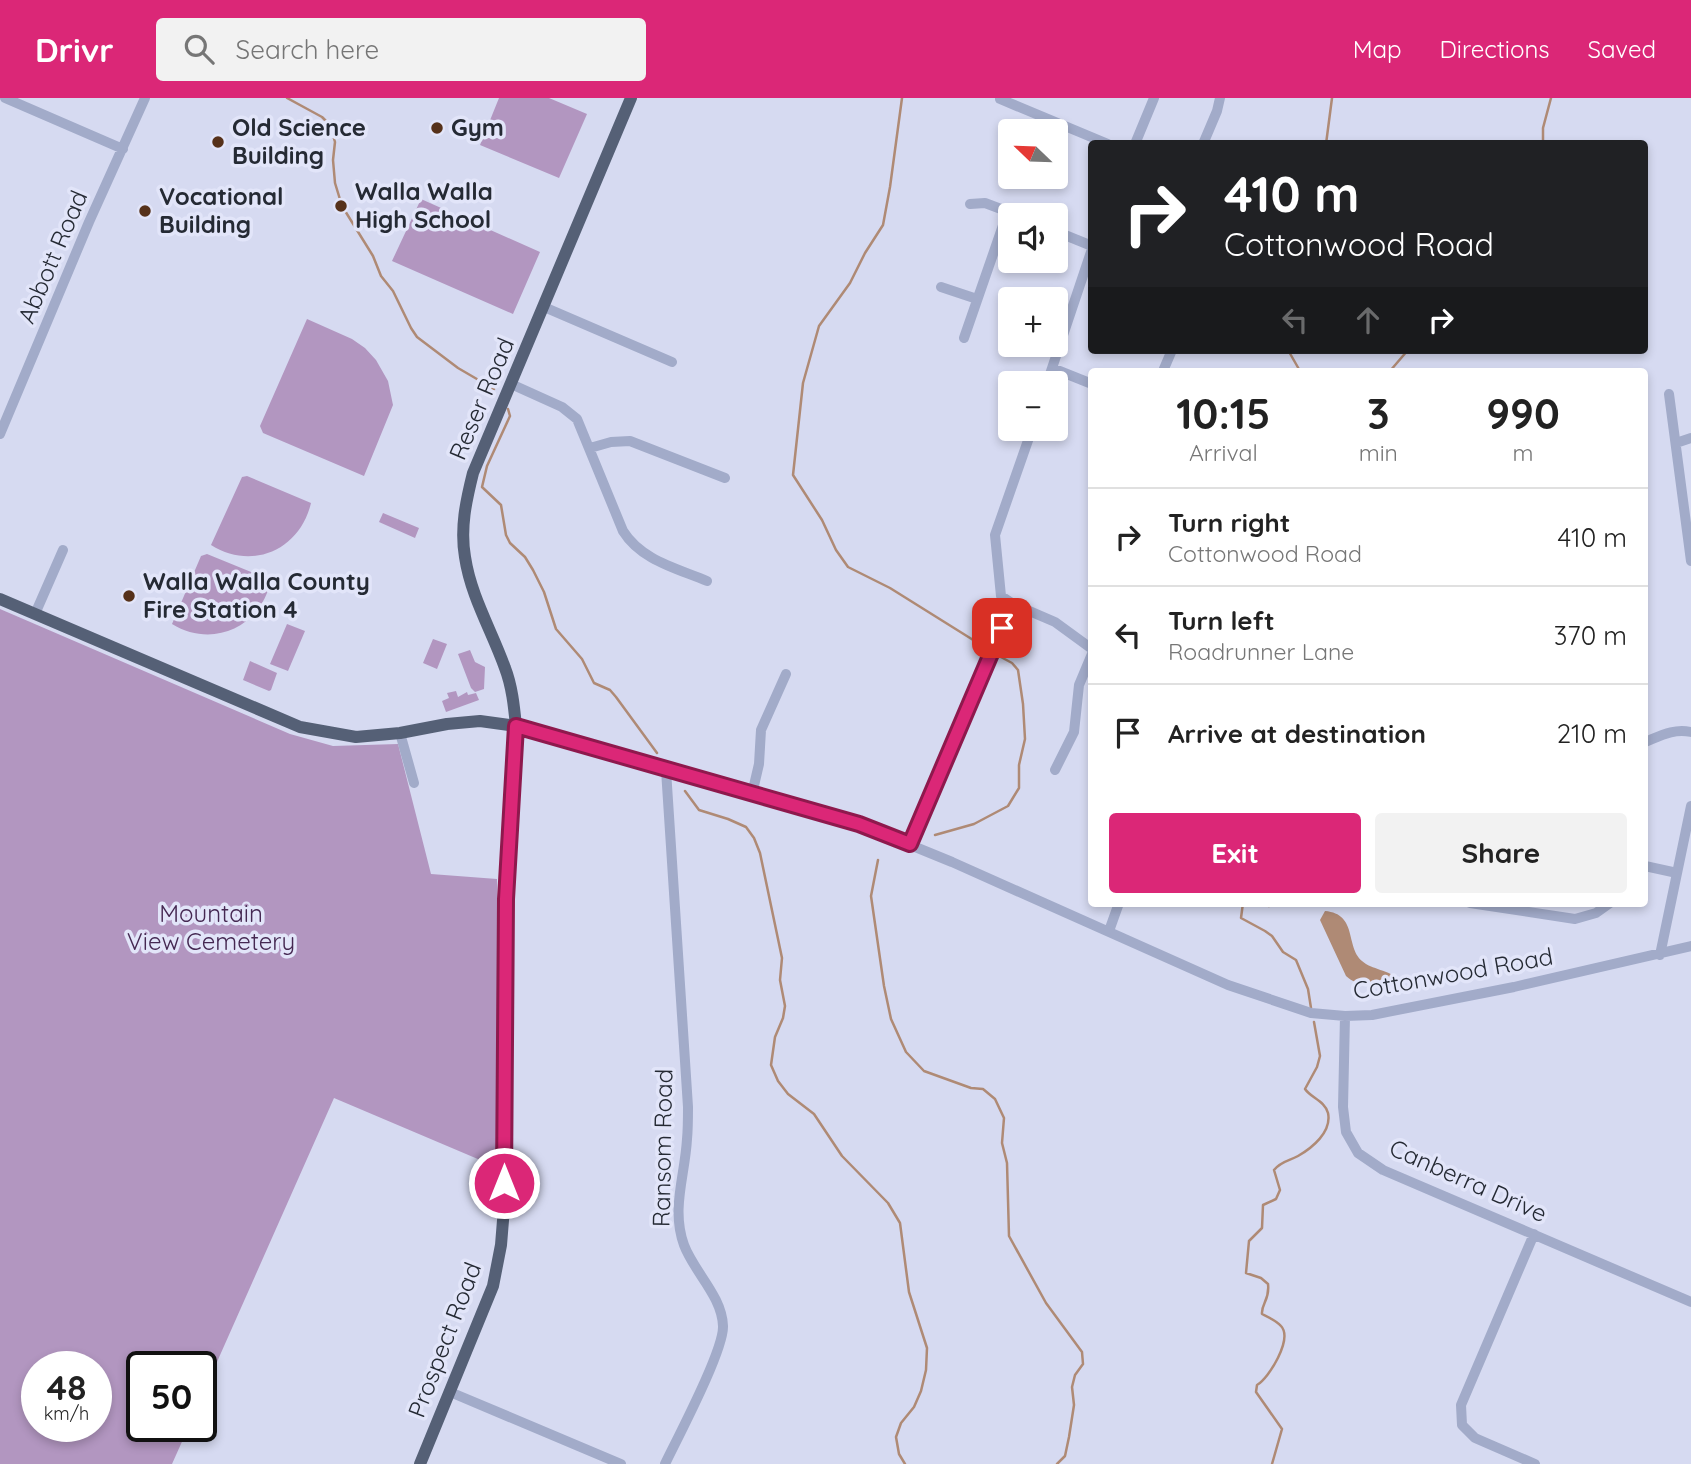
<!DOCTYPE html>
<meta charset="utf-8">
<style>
body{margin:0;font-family:Quicksand,sans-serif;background:#f2f2f2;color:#222;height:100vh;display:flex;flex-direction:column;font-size:26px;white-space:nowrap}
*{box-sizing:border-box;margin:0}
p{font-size:23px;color:#767676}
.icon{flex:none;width:38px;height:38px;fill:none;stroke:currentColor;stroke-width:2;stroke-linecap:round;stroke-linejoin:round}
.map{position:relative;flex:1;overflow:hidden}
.side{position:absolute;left:1088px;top:270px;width:560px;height:539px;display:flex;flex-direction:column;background:#fff;border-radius:7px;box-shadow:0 4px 10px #0003}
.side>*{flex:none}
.banner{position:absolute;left:1088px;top:42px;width:560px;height:214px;border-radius:7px;box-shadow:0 4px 10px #0003;background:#202124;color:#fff;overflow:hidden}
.needle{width:46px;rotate:293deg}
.buttons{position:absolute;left:998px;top:21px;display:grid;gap:14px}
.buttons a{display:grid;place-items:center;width:70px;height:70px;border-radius:7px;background:#fff;box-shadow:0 4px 10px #0003;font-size:35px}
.speed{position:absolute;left:21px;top:1253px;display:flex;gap:14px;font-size:35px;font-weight:700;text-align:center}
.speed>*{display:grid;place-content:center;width:91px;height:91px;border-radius:50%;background:#fff;box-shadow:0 4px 10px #0003;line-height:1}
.speed small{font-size:18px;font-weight:400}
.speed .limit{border:4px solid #111;border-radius:10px;background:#fff;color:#111}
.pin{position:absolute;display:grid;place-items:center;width:60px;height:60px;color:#fff;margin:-30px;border-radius:14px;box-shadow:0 4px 10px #0006}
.me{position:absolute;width:77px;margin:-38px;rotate:0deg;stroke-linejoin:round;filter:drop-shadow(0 0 5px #0008)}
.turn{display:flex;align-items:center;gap:24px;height:147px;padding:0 21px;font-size:32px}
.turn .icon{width:91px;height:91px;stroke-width:2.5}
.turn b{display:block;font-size:49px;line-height:60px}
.lanes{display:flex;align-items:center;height:66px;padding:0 21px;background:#0003;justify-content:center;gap:35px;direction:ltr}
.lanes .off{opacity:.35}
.eta{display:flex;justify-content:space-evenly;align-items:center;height:119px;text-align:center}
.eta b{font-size:42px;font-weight:800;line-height:49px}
.button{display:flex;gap:14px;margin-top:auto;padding:14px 21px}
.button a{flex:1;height:80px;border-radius:7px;background:#db2777;color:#fff;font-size:28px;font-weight:800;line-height:80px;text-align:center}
.button a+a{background:#f2f2f2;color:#222}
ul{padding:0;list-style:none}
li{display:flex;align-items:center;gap:21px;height:98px;padding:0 21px;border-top:2px solid #e0e0e0}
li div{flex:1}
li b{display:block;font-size:26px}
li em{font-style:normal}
header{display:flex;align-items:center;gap:42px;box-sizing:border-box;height:98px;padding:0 35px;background:#db2777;color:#fff}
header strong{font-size:33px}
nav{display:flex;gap:38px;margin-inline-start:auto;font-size:24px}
.search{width:490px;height:63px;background:#f2f2f2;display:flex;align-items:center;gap:18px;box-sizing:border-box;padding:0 24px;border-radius:7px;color:#767676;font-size:26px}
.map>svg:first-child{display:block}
.green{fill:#b296c0;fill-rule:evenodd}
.water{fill:#af8a75}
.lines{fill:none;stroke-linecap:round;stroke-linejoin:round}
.stream{stroke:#af8a75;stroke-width:2.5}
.minor{stroke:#a2abc9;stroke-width:10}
.major{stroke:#556076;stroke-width:12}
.route-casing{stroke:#8e194d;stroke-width:18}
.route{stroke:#db2777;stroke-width:12}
.poi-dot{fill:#56311a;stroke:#e2e5f9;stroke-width:2.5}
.labels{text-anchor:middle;stroke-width:7;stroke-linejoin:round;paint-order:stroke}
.poi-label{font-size:24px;font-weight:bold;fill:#252a34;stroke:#e2e5f9;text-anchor:start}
.street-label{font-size:24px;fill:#252a34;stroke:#e2e5f9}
.park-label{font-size:24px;fill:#452852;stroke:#e2e5f9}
</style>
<header>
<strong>Drivr</strong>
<div class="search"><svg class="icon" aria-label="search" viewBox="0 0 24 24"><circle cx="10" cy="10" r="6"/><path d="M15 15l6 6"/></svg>Search here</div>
<nav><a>Map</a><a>Directions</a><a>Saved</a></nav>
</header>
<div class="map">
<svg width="1691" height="1366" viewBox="0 0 1691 1366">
<rect width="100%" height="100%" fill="#d6daf1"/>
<!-- green -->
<path class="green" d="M499 0H549L587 16 559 80 480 47Z
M421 101 540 154 513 216 392 163Z
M307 221 352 241 365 250 376 262 388 283 393 307 364 378 263 335 260 328Z
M247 378 311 405C300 452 252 473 211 447L242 379Z
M383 415 419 430 415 440 379 424Z
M207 456 271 482C261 529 213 551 172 526L201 458Z
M0 511 290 636 333 648 398 646 431 776 497 781 499 1070 334 1000 201 1300V1269H142V1328H189L172 1366H0ZM37 1269H96V1328H37Z
M287 526 305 533 288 573 270 566Z
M433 541 447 546 437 571 423 565Z
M470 552 475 564 485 569 484 591 475 594 471 590 458 556Z
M250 563 277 575 271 592 269 593 243 582Z
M456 593 458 599 467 594 468 597 476 595 479 602 446 614 442 603 449 600 447 595Z"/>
<!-- water -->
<path class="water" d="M1325 813C1358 816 1345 848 1362 863 1372 872 1388 871 1401 883L1399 886 1384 888 1380 884C1366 886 1357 888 1346 878L1320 822Z"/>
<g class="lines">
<!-- stream -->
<path class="stream" d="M287 0 322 19 330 27 335 44 333 62 335 85 342 108 373 158 381 178 393 193 411 230 417 239 458 270 494 291
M902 0 890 89 883 127 865 155 850 185 819 228 803 285 793 377 822 422 836 452 848 469 890 490 986 550
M1326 46 1332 0
M1543 46V30L1551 0
M1288 252 1300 273
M1390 273 1408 252
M508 311 510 318 487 368 482 389 501 407 506 437 510 445 525 459 533 472 544 494 556 531 582 561 594 585 610 592 616 599 657 655
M685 693 699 712 728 721 746 729 754 740 760 755 782 860 780 882 785 908 783 920 775 939 771 967 778 983 788 996 814 1016 842 1058 888 1105 900 1125 909 1194 927 1250 926 1272 921 1293 914 1309 901 1325 896 1339 899 1356 905 1366
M935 737 974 726 1008 708 1019 690V667L1025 641 1023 606 1018 572 1012 565 999 558
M878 762 871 798 884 888 891 921 906 954 924 973 971 990 983 991 995 1001 1004 1020 1002 1045 1007 1065 1009 1138 1046 1205 1082 1254 1083 1266 1075 1277 1072 1289 1074 1307 1069 1339 1065 1358 1057 1366
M1243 805 1241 820 1265 833 1272 838 1283 854 1296 862 1308 891 1311 910
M1261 805 1269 808 1274 805
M1272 1366 1282 1331 1256 1294 1257 1287C1269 1280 1293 1241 1281 1228 1277 1223 1268 1219 1262 1216 1261 1206 1270 1202 1268 1186L1261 1180 1246 1175 1249 1143 1262 1130 1263 1107 1276 1101 1280 1092 1274 1072C1281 1063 1289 1063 1298 1058 1312 1050 1332 1034 1328 1015 1325 1003 1311 1000 1305 991L1317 969 1320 958 1314 924"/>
<!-- minor -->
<path class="minor" d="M5 0 123 51
M1000 1 1108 46
M1135 46 1154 0
M1203 46 1217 13 1220 0
M970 106 985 105 1017 117
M1055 133 1092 148
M941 189 977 201
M544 209 672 264
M964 240 1008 113
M1052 270 1092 286
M1163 273 1172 252
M1047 285 1092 151
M511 286 562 309 577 321 623 433C641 462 676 470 707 483
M1669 296 1691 463
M1032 331 995 437 1001 498 1013 506 1055 524 1092 551
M0 336 89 124 145 0
M1676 345 1691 340
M590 350 611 344 630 343 725 380
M35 516 63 452
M516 628 859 726 952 764 1228 887 1311 915 1345 918 1372 917 1514 889 1691 848
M400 635 414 685
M1645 644C1660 638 1674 630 1691 634
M1055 672 1074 634 1079 587 1092 556
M752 696 759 666 761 632 786 576
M910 746 1013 506
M1645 768 1677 775
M1470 805 1575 821 1596 815 1610 805
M1109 833 1119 805
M1660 857 1691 708
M1345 918 1343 1009 1346 1034 1358 1055 1383 1072 1691 1204
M1534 1136 1461 1307 1462 1327 1475 1340 1535 1366
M450 1294 621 1366
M665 1366C678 1339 724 1252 723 1228 722 1198 694 1174 684 1147 671 1111 685 1078 687 1041 688 1031 688 1020 688 1009L666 672"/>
<!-- major -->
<path class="major" d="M0 501 300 629 356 639 400 635 447 626 480 623 516 628
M420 1366 493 1188 501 1147 504 1110 506 801 516 628C514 608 512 588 505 570 492 533 471 499 465 459 460 430 466 403 473 375L631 0"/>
</g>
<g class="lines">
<defs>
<path id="route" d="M504 1085 506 801 516 628 859 726 910 746 1002 530"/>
</defs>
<!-- route casing -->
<use href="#route" class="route-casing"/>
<!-- route -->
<use href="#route" class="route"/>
</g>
<!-- markers -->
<g class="poi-dot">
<circle cx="437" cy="30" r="7"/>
<circle cx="218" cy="44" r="7"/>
<circle cx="341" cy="108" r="7"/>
<circle cx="145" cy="113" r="7"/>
<circle cx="129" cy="498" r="7"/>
</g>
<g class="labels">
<!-- poi labels -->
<g class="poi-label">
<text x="232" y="38">Old Science<tspan x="232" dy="28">Building</tspan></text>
<text x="451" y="38">Gym</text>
<text x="355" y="102">Walla Walla<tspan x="355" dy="28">High School</tspan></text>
<text x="159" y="107">Vocational<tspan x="159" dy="28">Building</tspan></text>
<text x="143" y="492">Walla Walla County<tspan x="143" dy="28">Fire Station 4</tspan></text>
</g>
<!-- street labels -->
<g class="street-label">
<text transform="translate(53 159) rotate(-67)" y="8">Abbott Road</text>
<text transform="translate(482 301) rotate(-67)" y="8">Reser Road</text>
<text transform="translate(1453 876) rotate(-10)" y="8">Cottonwood Road</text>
<text transform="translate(663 1050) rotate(-89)" y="8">Ransom Road</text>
<text transform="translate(1468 1083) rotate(24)" y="8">Canberra Drive</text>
<text transform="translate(445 1242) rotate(-69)" y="8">Prospect Road</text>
</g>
<!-- park labels -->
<g class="park-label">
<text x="211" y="824">Mountain<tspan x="211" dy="28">View Cemetery</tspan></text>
</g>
</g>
</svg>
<div class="buttons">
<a><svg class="needle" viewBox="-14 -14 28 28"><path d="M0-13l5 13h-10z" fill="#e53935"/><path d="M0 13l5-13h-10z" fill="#767676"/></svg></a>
<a><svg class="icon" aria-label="sound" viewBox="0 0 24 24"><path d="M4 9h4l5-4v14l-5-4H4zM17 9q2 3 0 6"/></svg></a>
<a>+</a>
<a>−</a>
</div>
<div class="speed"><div>48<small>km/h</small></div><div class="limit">50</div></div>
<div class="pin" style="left:1002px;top:530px;background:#d93025"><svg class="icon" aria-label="arrive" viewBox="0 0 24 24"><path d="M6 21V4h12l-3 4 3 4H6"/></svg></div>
<svg class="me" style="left:504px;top:1085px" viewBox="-20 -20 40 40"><circle r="17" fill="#db2777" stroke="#fff" stroke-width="3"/><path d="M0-11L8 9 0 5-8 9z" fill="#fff"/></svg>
<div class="banner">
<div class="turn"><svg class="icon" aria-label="right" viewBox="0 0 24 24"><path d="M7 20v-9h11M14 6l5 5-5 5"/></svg><div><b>410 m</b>Cottonwood Road</div></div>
<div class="lanes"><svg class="icon off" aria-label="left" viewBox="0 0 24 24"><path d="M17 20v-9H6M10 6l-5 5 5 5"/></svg><svg class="icon off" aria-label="ahead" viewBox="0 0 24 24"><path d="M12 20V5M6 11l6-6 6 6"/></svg><svg class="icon" aria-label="right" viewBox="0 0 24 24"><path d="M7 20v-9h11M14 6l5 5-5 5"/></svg></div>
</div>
<section class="side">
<div class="eta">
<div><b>10:15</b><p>Arrival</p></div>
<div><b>3</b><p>min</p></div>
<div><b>990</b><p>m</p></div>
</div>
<ul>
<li><svg class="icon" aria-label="right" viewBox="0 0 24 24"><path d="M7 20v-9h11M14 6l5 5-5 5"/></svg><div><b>Turn right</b><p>Cottonwood Road</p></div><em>410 m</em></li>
<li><svg class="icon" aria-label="left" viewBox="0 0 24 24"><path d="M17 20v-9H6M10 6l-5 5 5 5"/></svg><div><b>Turn left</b><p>Roadrunner Lane</p></div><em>370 m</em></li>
<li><svg class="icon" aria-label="arrive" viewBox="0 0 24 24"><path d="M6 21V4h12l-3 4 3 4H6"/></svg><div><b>Arrive at destination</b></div><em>210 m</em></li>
</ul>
<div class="button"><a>Exit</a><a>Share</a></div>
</section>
</div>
